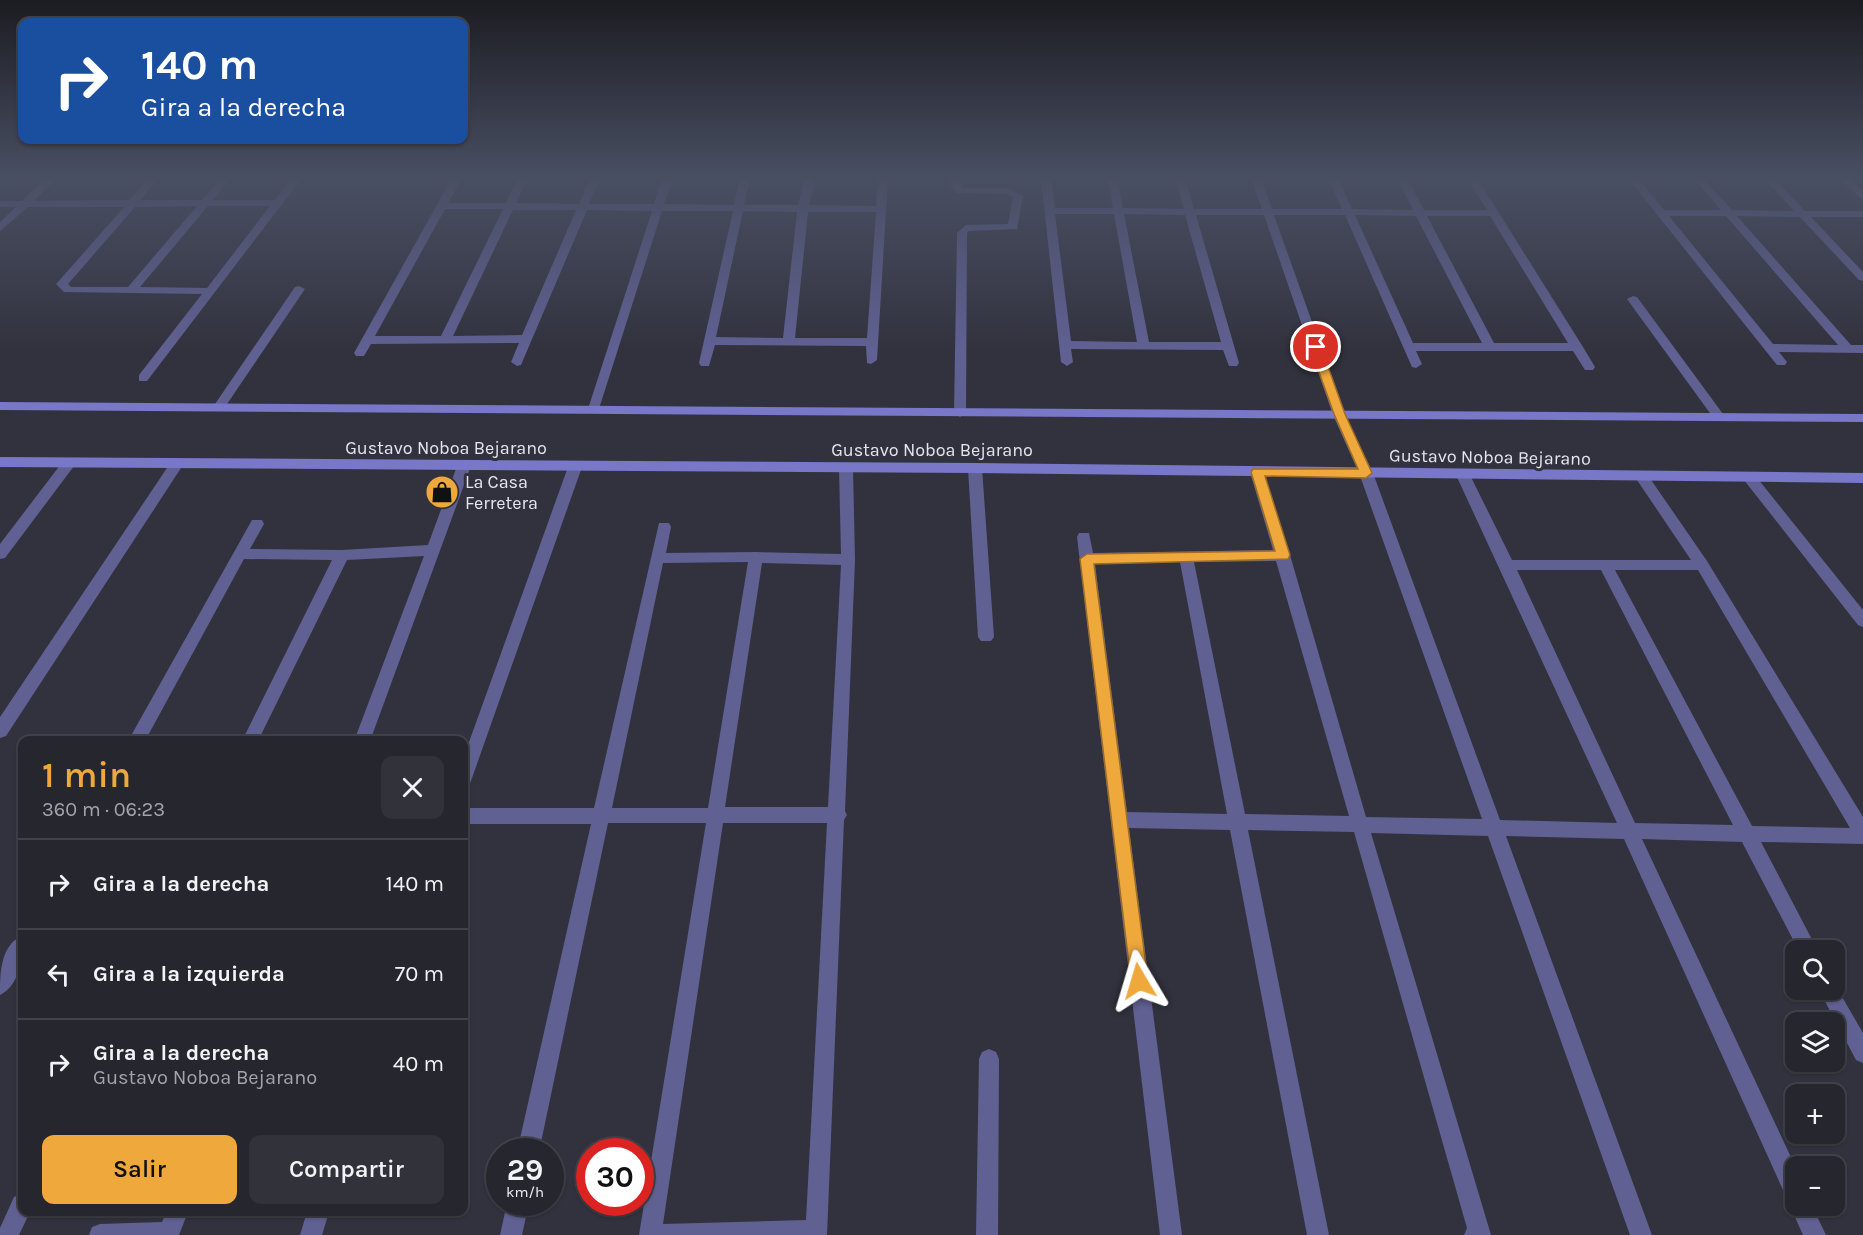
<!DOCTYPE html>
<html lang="es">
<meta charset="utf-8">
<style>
body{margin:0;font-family:Karla,sans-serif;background:#32323a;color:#f1f3f6;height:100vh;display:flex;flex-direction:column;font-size:22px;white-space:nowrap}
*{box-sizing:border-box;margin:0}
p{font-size:20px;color:#a4a5aa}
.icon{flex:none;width:33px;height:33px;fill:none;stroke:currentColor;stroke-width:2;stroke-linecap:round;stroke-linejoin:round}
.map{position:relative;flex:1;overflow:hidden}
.details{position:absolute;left:18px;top:736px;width:450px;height:480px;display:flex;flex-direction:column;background:#26262e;border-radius:12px;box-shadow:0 2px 4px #0004,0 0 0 2px #42434a}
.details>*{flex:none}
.hud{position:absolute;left:18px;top:18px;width:450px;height:126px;border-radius:12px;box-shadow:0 2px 4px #0004,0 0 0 2px #42434a;background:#1a4fa0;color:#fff;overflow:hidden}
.controls{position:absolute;left:1785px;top:940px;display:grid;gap:12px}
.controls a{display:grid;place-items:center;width:60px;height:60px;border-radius:12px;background:#26262e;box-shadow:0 2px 4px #0004,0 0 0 2px #42434a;font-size:30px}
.speed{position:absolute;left:486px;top:1138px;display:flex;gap:12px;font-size:30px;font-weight:700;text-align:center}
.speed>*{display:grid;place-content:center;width:78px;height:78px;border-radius:50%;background:#26262e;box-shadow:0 2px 4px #0004,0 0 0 2px #42434a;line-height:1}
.speed small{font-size:15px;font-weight:400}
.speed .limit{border:9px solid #d22;background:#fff;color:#111}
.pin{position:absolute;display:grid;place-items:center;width:51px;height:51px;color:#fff;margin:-26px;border:3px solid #fff;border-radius:50%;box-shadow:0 2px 6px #0007}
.me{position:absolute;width:66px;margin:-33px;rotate:353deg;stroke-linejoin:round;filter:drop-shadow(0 0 4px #0008)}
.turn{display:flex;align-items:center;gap:21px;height:126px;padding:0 24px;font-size:27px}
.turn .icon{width:78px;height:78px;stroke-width:2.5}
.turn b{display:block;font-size:42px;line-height:51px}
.round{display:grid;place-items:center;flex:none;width:63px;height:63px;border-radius:12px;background:#32323a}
.head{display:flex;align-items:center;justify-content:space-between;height:102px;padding:0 24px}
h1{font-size:36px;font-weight:600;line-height:45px;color:#eea83c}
.button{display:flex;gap:12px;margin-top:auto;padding:12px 24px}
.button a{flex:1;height:69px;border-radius:12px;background:#eea83c;color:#111;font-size:24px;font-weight:600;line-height:69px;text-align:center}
.button a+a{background:#32323a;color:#f1f3f6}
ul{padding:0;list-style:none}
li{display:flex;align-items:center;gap:18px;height:90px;padding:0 24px;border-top:2px solid #42434a}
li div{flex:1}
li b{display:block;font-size:22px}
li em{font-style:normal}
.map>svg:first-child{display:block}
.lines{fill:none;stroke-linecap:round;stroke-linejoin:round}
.street{fill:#606093;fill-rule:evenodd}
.secondary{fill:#7977c8;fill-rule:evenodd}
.route{fill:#eea83c;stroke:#9b6d27;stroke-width:1.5}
.labels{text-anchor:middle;stroke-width:6;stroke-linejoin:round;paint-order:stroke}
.street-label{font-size:18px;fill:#e4e5ed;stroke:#32323e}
.poi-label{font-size:18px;fill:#e4e5ed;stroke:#32323e;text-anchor:start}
</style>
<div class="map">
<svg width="1863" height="1235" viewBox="0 0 1863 1235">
<rect width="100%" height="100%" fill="#32323e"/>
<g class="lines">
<!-- street -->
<path class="street" d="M46 178H57L34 201 129 200 149 178H159L140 200H202L221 178H231L213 200H275L292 178H302L147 381H139V375L202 294 64 292 56 284 58 282 124 207H28L0 231V222L16 207H0V201H22ZM197 206 128 287H71L68 284 135 207ZM208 206H270L207 288 140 287Z
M452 178H462L448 203H506L518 178H528L516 203 579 204 590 178H600L589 204H654L662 178H672L664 204 734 205 740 178H750L744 205H798L805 178H815L809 205 876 206 878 178H888L877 360 871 364 867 363 866 346 715 345 709 366H701L699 363 733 211H662L598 412H590L588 409 652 211 587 210 521 365 517 366 511 362 519 343 371 344 364 356H356L354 353ZM445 209H503L441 336H375ZM513 210H576L522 335 453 336ZM743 211 797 212 783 338 716 337ZM808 212H876L867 338H795Z
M949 178H959L960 184 964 188H1008L1023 196 1017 229 969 231 967 233 966 413 960 417 954 413 957 233 966 225 1008 224 1013 197 1006 194 957 193 950 185Z
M1041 178H1051L1055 208H1113L1107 178H1117L1123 208 1184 209 1175 178H1185L1194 209H1262L1251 178H1261L1272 209H1342L1328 178H1338L1352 209 1413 210 1397 178H1407L1424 210H1487L1467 178H1477L1583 347 1595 367 1593 370H1585L1573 351H1416L1422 364 1416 368 1412 367 1345 215H1274L1345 415 1373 473 1500 820 1617 823 1456 475 1463 470 1470 475 1512 560H1691L1635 477 1642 472 1647 474 1707 561 1863 817V844L1761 842 1818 951H1799L1742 842 1642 839 1796 1168V1206H1812L1826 1235H1803L1790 1206 1792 1202 1788 1201 1624 839 1506 836 1652 1235H1630L1488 836 1371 833 1491 1235H1464L1467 1228 1354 832 1248 830 1329 1235H1307L1230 830 1129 828 1182 1235H1160L1077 537 1079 533H1089L1093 553 1273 550 1250 472 1252 469H1262L1290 555 1366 817 1482 819 1359 473 1333 415 1264 215H1196L1239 363 1237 366H1229L1223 350 1071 349 1073 362 1067 366 1061 362ZM1055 214H1114L1137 342 1071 341ZM1124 214 1185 215 1221 342H1149ZM1355 215 1416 216 1482 343H1413ZM1427 216H1490L1568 343H1494ZM1276 561 1349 816 1245 814 1194 562ZM1180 562 1227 814 1127 812 1095 564ZM1517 570H1601L1733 825 1635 823ZM1615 570H1698L1850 828 1752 826Z
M1628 178H1638L1664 210H1721L1693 178H1703L1732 210 1794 211 1764 178H1774L1805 211H1863V217H1811L1863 272V281L1859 280 1800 217 1737 216 1851 345H1863V353L1779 352 1787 362 1785 365H1777ZM1669 216H1726L1838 345 1773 344Z
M1838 178H1849L1863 191V200Z
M299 286 305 289 223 410H215L213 407 215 404 295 287Z
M1633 296 1637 297 1723 414 1725 417 1723 420H1715L1627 299Z
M69 458 76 463 74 466 5 558 0 559V544L64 460Z
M176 460 183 465 181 468 6 736 0 738V717L171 462Z
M464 461 471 466 370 741H354L424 556 347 560 258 741H242L332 560 244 559 145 741H128L252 520H262L264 524 250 549 342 550 428 545 457 466Z
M575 462 582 467 472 778 470 783 464 785V756L568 467Z
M846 463 853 468 855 560 845 811 847 815 844 820 827 1235H639L706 823H608L539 1152H517L591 824H464V808H594L659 523H669L671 527 666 553 756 552 841 554 839 468ZM748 562 708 808H612L663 563ZM762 563 841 565 828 807H725ZM723 823H827L806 1220 663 1224Z
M975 463 982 468 994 637 991 641H981L978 637 968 468Z
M1749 472 1754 474 1863 610V627L1858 625 1744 480 1742 477Z
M22 936C24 954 20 986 0 995 0 975 0 945 22 936Z
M1834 983 1863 1033V1063L1856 1060 1819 990H1834Z
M989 1049 996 1052 999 1059 998 1235H976L979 1059 982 1052Z
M22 1194V1212H30L19 1235H0V1228L14 1197Z
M507 1203H529L522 1235H500Z
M166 1212H188L179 1235H89L92 1227 100 1224 162 1222Z
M307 1212H329L322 1235H300Z"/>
<!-- secondary -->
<path class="secondary" d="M0 402 1863 414V422L0 410Z
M0 457 975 463 1863 473V483L975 473 0 467Z"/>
</g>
<!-- sky -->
<linearGradient id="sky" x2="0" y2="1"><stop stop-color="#1c1c22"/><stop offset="0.51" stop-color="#494f63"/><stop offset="1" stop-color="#494f63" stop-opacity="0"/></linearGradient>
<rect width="1863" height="351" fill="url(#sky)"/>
<!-- route -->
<path class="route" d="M1316 344 1321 347 1345 414 1372 473 1366 478 1265 476 1290 555 1288 559 1094 564 1148 981 1146 987 1139 990 1133 987 1131 981 1080 559 1087 554 1275 551 1251 472 1253 469H1358L1334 414 1310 347Z"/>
<!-- icons -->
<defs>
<symbol id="shop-disc" viewBox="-11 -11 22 22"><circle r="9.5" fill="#eea83c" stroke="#32323e"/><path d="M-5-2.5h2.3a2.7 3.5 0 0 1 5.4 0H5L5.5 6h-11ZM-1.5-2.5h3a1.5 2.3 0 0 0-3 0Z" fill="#111"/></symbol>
</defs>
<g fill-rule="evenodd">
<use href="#shop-disc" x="423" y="473" width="38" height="38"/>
</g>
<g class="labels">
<!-- street labels -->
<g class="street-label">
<text x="446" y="454">Gustavo Noboa Bejarano</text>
<text x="932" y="456">Gustavo Noboa Bejarano</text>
<text transform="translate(1490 457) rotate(1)" y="6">Gustavo Noboa Bejarano</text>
</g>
<!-- poi labels -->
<g class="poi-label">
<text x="465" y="488">La Casa<tspan x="465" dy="21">Ferretera</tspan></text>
</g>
</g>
</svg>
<div class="controls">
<a><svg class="icon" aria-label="search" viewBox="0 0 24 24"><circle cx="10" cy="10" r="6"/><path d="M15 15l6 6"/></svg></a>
<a><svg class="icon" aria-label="layers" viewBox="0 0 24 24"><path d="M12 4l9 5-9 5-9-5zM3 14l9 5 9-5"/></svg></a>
<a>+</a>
<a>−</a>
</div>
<div class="speed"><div>29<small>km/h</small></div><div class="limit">30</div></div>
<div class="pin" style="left:1316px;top:347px;background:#d93025"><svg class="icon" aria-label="arrive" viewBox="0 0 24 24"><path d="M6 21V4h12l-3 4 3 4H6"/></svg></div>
<svg class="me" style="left:1139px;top:981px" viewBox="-20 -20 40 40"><path d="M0-17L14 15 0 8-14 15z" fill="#eea83c" stroke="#fff" stroke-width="4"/></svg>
<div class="hud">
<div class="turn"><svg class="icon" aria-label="right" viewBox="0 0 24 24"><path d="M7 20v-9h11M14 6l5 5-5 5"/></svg><div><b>140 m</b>Gira a la derecha</div></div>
</div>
<section class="details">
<div class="head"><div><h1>1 min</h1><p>360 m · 06:23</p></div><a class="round"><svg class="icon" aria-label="close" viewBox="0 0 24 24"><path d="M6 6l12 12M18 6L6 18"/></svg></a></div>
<ul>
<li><svg class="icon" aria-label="right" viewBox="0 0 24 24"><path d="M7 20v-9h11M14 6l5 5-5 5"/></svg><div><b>Gira a la derecha</b></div><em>140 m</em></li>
<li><svg class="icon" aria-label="left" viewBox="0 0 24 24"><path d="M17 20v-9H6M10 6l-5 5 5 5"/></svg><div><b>Gira a la izquierda</b></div><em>70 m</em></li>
<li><svg class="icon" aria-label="right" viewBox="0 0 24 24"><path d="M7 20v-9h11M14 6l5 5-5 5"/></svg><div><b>Gira a la derecha</b><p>Gustavo Noboa Bejarano</p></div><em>40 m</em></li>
</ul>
<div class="button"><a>Salir</a><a>Compartir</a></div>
</section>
</div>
